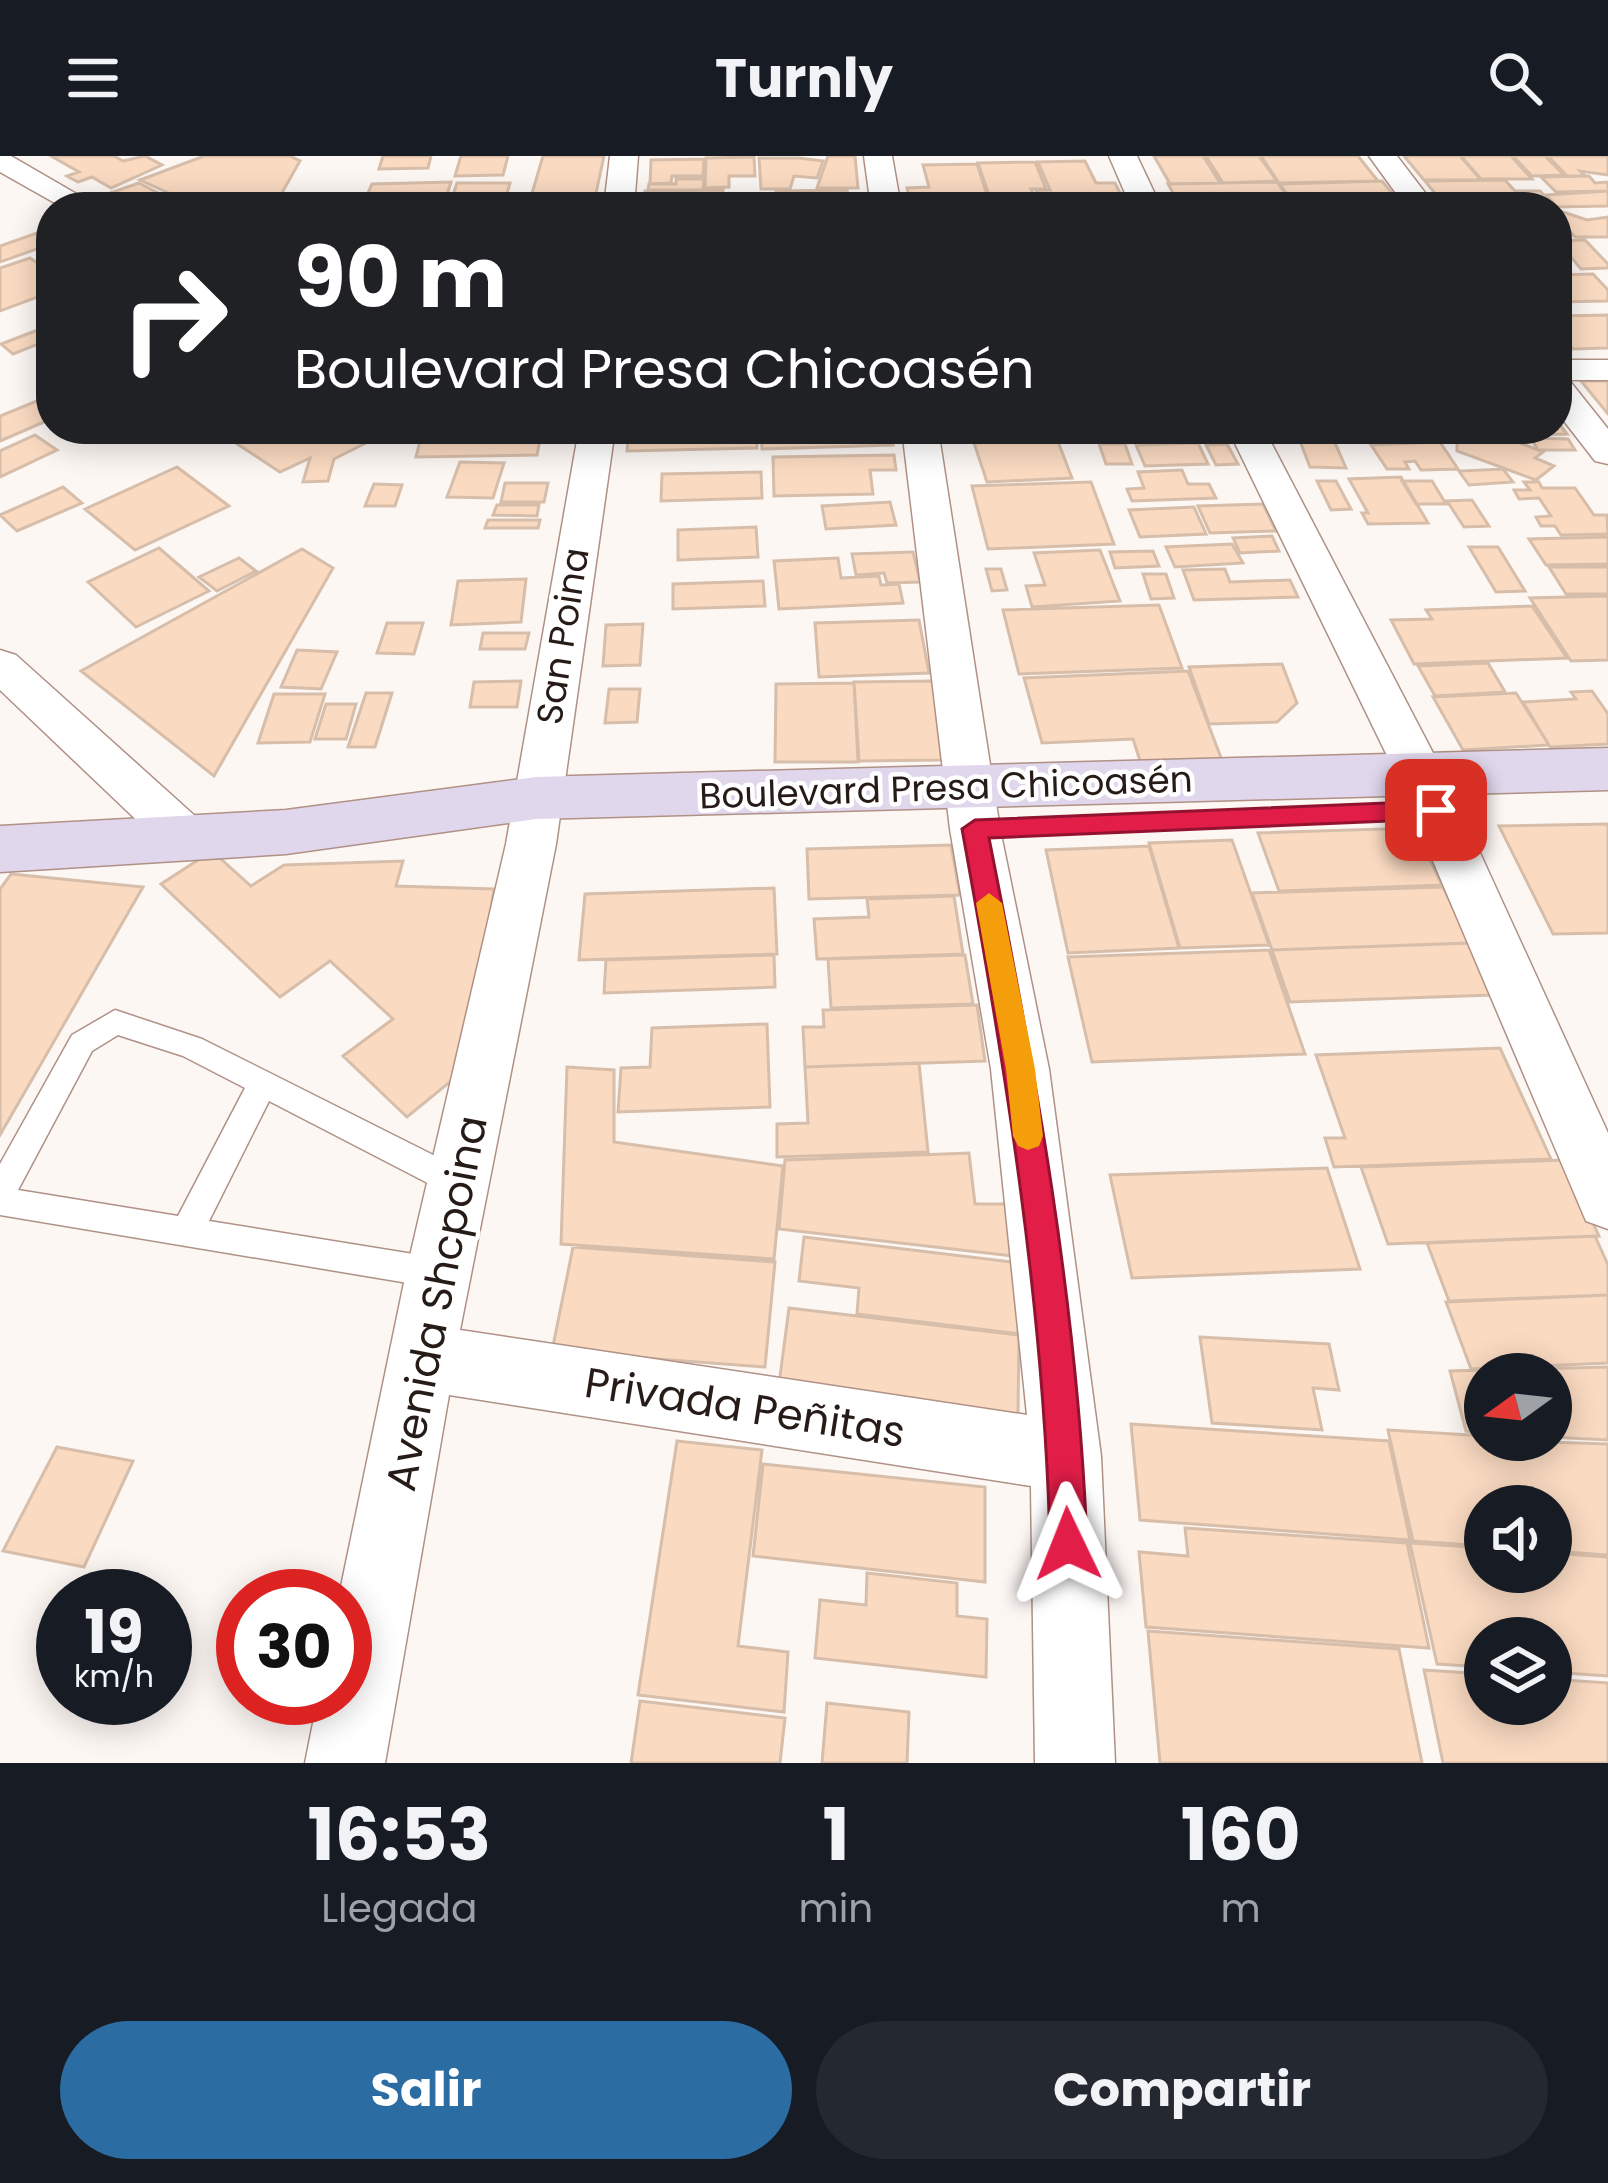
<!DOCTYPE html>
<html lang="es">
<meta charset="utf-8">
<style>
body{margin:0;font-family:Poppins,sans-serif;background:#242831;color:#f1f3f6;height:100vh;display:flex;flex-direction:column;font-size:45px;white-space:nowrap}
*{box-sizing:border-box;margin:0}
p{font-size:39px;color:#9ea1a6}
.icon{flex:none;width:66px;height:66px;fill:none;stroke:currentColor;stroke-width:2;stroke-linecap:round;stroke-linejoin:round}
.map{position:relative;height:1607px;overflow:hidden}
.sheet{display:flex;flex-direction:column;background:#171b24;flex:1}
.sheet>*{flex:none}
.hud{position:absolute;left:36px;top:36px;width:1536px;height:252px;border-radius:48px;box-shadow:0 6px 30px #0003;background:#202124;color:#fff;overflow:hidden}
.needle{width:78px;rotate:255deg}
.buttons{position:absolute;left:1464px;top:1197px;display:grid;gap:24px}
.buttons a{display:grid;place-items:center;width:108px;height:108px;border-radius:50%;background:#171b24;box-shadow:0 6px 30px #0003;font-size:60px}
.speed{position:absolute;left:36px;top:1413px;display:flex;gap:24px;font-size:60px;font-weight:700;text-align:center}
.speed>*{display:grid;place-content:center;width:156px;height:156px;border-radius:50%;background:#171b24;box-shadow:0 6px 30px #0003;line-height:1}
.speed small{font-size:30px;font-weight:400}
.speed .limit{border:18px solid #d22;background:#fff;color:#111}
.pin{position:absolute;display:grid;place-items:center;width:102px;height:102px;color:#fff;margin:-51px;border-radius:24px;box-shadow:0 6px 18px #0006}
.me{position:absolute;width:132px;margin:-66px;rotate:358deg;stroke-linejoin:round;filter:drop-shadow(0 0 9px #0008)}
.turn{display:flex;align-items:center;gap:42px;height:252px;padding:0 60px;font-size:54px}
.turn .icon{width:156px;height:156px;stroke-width:2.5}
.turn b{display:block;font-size:84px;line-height:102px}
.eta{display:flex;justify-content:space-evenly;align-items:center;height:204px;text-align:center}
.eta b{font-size:72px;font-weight:700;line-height:84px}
.cta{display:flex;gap:24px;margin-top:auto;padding:24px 60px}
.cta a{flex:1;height:138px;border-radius:72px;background:#2b6ca2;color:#fff;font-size:48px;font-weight:700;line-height:138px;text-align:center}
.cta a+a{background:#242831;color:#f1f3f6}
header{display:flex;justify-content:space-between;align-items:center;height:156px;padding:0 60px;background:#171b24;font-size:54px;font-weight:700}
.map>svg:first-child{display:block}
.building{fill:#fadac1;stroke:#d7beaa;stroke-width:3}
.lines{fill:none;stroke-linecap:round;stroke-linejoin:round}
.lane-casing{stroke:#af9186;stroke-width:3}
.street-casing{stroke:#af9186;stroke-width:3}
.secondary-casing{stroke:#af9186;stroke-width:3}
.lane{fill:#fff;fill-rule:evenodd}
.street{fill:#fff;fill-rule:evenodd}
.secondary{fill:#e1d7ec;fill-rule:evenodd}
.route{fill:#e11d48;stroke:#92132f;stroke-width:3}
.slow{fill:#f59e0b}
.labels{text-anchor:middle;stroke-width:9;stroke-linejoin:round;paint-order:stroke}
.street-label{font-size:36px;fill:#261b17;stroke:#fff}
.near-street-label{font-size:42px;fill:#261b17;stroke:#fff}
</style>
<header><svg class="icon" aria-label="menu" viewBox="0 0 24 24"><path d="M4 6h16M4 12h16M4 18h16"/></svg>Turnly<svg class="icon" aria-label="search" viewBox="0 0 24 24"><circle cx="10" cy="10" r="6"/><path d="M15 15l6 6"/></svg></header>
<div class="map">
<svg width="1608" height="1607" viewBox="0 0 1608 1607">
<rect width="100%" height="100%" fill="#fdf7f4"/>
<!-- building -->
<path class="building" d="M51 0H114L123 5 145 0 162 9 111 32 92 21 78 26 67 20 79 16Z
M204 0H290L300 5 274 51H199L140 24Z
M383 0H431L428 12 379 13Z
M461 0H508L503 19 455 20Z
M543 0H604L593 51H528Z
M828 0H855L858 32H817Z
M1154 0H1203L1220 27 1170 28Z
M1206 0H1259L1277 25 1223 27Z
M1261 0H1358L1378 25 1279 27Z
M1404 0H1460L1481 24H1424Z
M1461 0H1511L1532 23H1481Z
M1513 0H1545L1564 19 1532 20Z
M1548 0H1608V19L1580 15 1585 20H1567Z
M754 1 755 20H729V31L705 32 706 2Z
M759 2H799L823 5 817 22 794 20 790 33H761Z
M704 3 703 20H672L671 27 650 28 651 4Z
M1085 5 1096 27H1115L1127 51H1043L1036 34H1050L1038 6Z
M1035 6 1046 33H1031L1039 51H993L978 7Z
M977 8 991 51H912L907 32 929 31 923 9Z
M1589 20 1595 27 1608 26V35L1556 36 1541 21Z
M676 23H704L703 34H648L649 28H676Z
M1505 24 1515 35H1540L1554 50 1446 51 1425 25Z
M1382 25 1401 48 1296 51 1280 28Z
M451 26 443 51H362L372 28Z
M1277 26 1294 50 1181 51 1168 28Z
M139 27 179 48 137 51 110 37Z
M457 27H510L503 51H449Z
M723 34V40L761 39V51H643L645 35Z
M847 34 849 47 776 48V35Z
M1608 35V50L1557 51 1546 39Z
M1557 54 1587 64 1608 61V81H1575L1557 62Z
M51 72V88L0 106V90Z
M1585 84 1608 108V112L1581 113 1571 101H1557V85Z
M30 102 51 116V136L0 155V112Z
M1593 118 1608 134V145L1557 146V119Z
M1608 159V192L1573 193 1557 173V160Z
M51 169V183L13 198 1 188Z
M1581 225H1608V258Z
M49 240 51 263 0 285V260Z
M1557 265 1567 278 1439 281 1434 273H1557Z
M234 273H357L374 283 334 303 328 325 303 326 310 302 280 316 222 278Z
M423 273H542L537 299 416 301Z
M629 273H756L757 292 627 295Z
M761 273H890L893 289 762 293Z
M963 273H1047L1048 280 966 284Z
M1142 273H1226L1231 283 1126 287 1121 276Z
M1368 273H1432L1439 283 1375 285Z
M35 279 57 294 0 321V295Z
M1298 280H1332L1346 312 1310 311Z
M1505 281 1543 296 1535 302 1554 310 1536 324 1457 295V282Z
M1531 282 1568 283 1575 294H1538Z
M1057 283 1072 322 987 326 974 287Z
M1440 286 1458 313 1421 314 1415 305 1405 306 1409 313H1387L1371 289Z
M1198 287 1208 308 1145 310 1136 289Z
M1099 288H1125L1132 308H1106Z
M1227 288 1238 308 1216 309 1206 289Z
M894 299 896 314H870L873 338 774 340 773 301Z
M460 306 504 307 493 342 447 341Z
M177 311 229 350 135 394 85 353Z
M1503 313 1513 326 1469 329 1459 315Z
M1182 314 1188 328H1209L1216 342 1132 345 1127 333 1144 332 1138 316Z
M761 316 762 342 661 345 662 318Z
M1401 321 1428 367 1368 368 1362 357H1368L1349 323Z
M1317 325H1336L1351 353 1331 354Z
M1402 325H1432L1446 348H1416Z
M1091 326 1114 388 988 393 972 330Z
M1524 326H1539L1542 332H1575L1594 359H1607L1608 378 1561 379 1555 370H1541L1536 361 1551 360 1539 342 1519 343 1514 334H1530Z
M505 327H548L544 346H501Z
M374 328 402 329 395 350H365Z
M63 331 82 347 17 375 0 359Z
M1472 344 1489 370 1464 371 1447 345Z
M890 346 896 369 826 373 822 350Z
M1263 348 1276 375 1210 377 1198 350Z
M497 349H539L537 360 493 359Z
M1194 351 1206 378 1140 381 1129 354Z
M488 364H540L538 372H485Z
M756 371 758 401 678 404V374Z
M1272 380 1279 395 1240 397 1233 382Z
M1608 381V408L1546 409 1529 383Z
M1232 388 1243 407 1175 411 1166 391Z
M1469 391H1498L1525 435 1496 436Z
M159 392 209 435 136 471 88 426Z
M302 393 333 412 214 620 81 515Z
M1100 394 1120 445 1032 451 1026 430 1045 429 1034 397Z
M1153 395 1159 410 1115 412 1110 396Z
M913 396 920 426 887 427 884 417 856 419 852 398Z
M239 402 256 415 217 435 199 421Z
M838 402 841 422 879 420 881 429 899 428 903 447 779 453 774 405Z
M1549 411H1608V438H1566Z
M986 413H1001L1007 434 992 435Z
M1225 413 1230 426 1290 424 1298 441 1194 444 1183 414Z
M1143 418H1166L1174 442 1151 443Z
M526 423 521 466 451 469 458 425Z
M763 425 765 450 673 453V428Z
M1608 440V504L1571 505 1530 442Z
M1159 449 1182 512 1019 518 1003 454Z
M1532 450 1567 502 1414 508 1391 464 1432 463 1426 454Z
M919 464 929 517 819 521 815 467Z
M387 467H423L414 498 377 497Z
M643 468 640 509 603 510 606 469Z
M483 477H529L525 493H480Z
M297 494 337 496 321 533 281 531Z
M1488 507 1505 536 1435 540 1418 510Z
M1282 508 1297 547 1277 566 1209 568 1189 511Z
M1188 515 1223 607 1142 611 1133 583 1042 587 1024 522Z
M521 525 517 551H470L474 526Z
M933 525 942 604 859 605 854 526Z
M854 527 858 606H775L776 528Z
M609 533H640L637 566 605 567Z
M1592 535 1608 558V588L1550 591 1523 546 1576 543 1571 536Z
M366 537H392L375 591H348Z
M1516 537 1549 589 1463 594 1433 541Z
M274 538H325L310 586 258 587Z
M326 548H356L346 583H315Z
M1608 668V777L1553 778 1499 670Z
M1415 672 1442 729 1279 735 1258 677Z
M1232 684 1269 789 1180 792 1149 687Z
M951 689 960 739 809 743 807 693Z
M1149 690 1179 792 1068 797 1046 694Z
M212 695 251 730 284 709 403 705 396 730 494 733 467 912 407 961 343 900 393 863 330 805 280 841 161 728Z
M11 718 143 731 0 979V733Z
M1443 731 1470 787 1272 794 1252 737Z
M774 732 777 798 579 804 585 738Z
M954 740 963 798 817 803 814 763 869 761 867 743Z
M1468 787 1492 839 1290 846 1272 794Z
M1269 794 1305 898 1092 906 1068 801Z
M774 799 775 831 604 837 606 804Z
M965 799 973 848 831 852 828 803Z
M977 849 985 905 805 911 803 871H824L823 854Z
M767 868 770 951 618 956 621 912 650 911 652 872Z
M1500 892 1551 1003 1334 1011 1325 982H1345L1316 899Z
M919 907 928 996 777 1001V968L808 967 805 911Z
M567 911 614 914V986L783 1010 774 1103 561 1088Z
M969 997 975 1048H1005L1013 1100 779 1073 785 1004Z
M1564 1004 1599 1080 1388 1088 1361 1011Z
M1327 1012 1360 1113 1132 1122 1110 1019Z
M1595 1080 1608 1109V1139L1449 1145 1427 1087Z
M804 1081 1020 1107V1178L857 1158 859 1132 799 1125Z
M573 1091 775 1106 765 1211 552 1195Z
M1608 1139V1207L1471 1213 1446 1146Z
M789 1152 1019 1179 1018 1258 779 1228Z
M1200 1181 1329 1188 1339 1234 1313 1232 1322 1274 1212 1267Z
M1608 1211V1284L1551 1281V1218H1485V1277L1466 1275 1450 1215Z
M1131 1268 1389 1285 1410 1384 1140 1364Z
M1388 1274 1485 1280V1284L1608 1288V1399L1551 1395V1350H1485V1390L1413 1385Z
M677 1285 762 1294 738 1490 788 1496 784 1556 638 1539Z
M57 1291 133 1305 84 1411 3 1395Z
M763 1308 985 1331V1426L753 1400Z
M1185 1372 1407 1387 1429 1492 1146 1471 1139 1396 1188 1400Z
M1410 1387 1485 1392V1416H1551V1397L1608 1401V1520L1551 1516V1482H1485V1511L1437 1508Z
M867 1417 957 1427V1460L987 1463 986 1521 815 1502 820 1444 866 1449Z
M1148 1475 1399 1493 1422 1607H1160Z
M1424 1514 1485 1518V1548H1551V1523L1608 1527V1607H1443Z
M640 1545 785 1562 780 1607H631Z
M827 1547 909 1556 907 1607H822Z"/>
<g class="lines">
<defs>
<path id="lane" d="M115 854 202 883 469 1017 473 1027 469 1037 458 1041 447 1037 269 945 209 1065 438 1102 449 1106 454 1117 449 1128 438 1132 0 1059V1008L72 879ZM118 879 183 900 245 932 178 1060 18 1034 92 895Z"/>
<path id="street" d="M0 0H11L99 51H62L0 16Z
M610 0H638L634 51H604Z
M864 0H892L901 51H871Z
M1109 0H1137L1161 51H1131Z
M1369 0H1397L1436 51H1406Z
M1557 204H1608V224H1569L1608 273V308L1595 305 1557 256Z
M579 273H615L556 688 460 1174 1027 1259 991 913 950 673 902 273H938L1000 673 1049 913 1101 1300 1115 1607H1035L1031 1330 449 1239 385 1607H305L318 1542H345V1440H339L406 1117 506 688Z
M1228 273H1264L1444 618 1608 977V1073L1586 1065 1396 618Z
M0 494 16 499 205 669 212 682 205 695 187 700 169 695 0 534Z"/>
<path id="secondary" d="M1608 592V634L536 663 286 698 0 716V670L286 654 536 621Z"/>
</defs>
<!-- lane casing -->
<use href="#lane" class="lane-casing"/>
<!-- street casing -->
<use href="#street" class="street-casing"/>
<!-- secondary casing -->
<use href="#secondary" class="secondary-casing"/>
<!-- lane -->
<use href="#lane" class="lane"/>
<!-- street -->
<use href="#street" class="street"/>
<!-- secondary -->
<use href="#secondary" class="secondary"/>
</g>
<!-- route -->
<path class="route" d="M1436 645 1448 654 1436 663 989 682C1035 914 1078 1150 1087 1388L1081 1401 1068 1406 1055 1401 1050 1388C1044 1148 1005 909 962 673L975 664Z"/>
<!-- slow -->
<path class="slow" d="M989 737 1002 747 1035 913 1043 980 1039 990 1028 994 1018 990 1013 980 1006 913 976 747Z"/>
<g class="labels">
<!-- street labels -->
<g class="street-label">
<text transform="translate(562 480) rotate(-81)" y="13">San Poina</text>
<text transform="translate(946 631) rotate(-2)" y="13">Boulevard Presa Chicoasén</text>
</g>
<!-- near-street labels -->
<g class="near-street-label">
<text transform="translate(436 1147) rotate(-79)" y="15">Avenida Shcpoina</text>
<text transform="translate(745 1251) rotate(9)" y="15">Privada Peñitas</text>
</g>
</g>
</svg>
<div class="buttons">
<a><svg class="needle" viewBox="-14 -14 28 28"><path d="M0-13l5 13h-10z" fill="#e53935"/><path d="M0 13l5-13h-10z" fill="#9ea1a6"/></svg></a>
<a><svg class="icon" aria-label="sound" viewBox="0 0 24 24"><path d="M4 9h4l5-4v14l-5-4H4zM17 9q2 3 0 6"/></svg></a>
<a><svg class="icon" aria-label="layers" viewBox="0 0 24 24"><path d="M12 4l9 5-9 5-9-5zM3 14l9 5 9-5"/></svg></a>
</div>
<div class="speed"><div>19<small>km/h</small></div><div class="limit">30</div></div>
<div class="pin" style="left:1436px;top:654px;background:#d93025"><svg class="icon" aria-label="arrive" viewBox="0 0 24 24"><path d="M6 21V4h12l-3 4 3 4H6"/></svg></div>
<svg class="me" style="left:1068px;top:1388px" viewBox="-20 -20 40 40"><path d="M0-17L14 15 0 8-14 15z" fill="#e11d48" stroke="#fff" stroke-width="4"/></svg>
<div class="hud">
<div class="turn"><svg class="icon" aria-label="right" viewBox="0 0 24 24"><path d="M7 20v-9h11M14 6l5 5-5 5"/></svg><div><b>90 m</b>Boulevard Presa Chicoasén</div></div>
</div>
</div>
<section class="sheet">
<div class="eta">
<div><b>16:53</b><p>Llegada</p></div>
<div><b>1</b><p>min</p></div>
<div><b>160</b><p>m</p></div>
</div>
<div class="cta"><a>Salir</a><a>Compartir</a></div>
</section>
